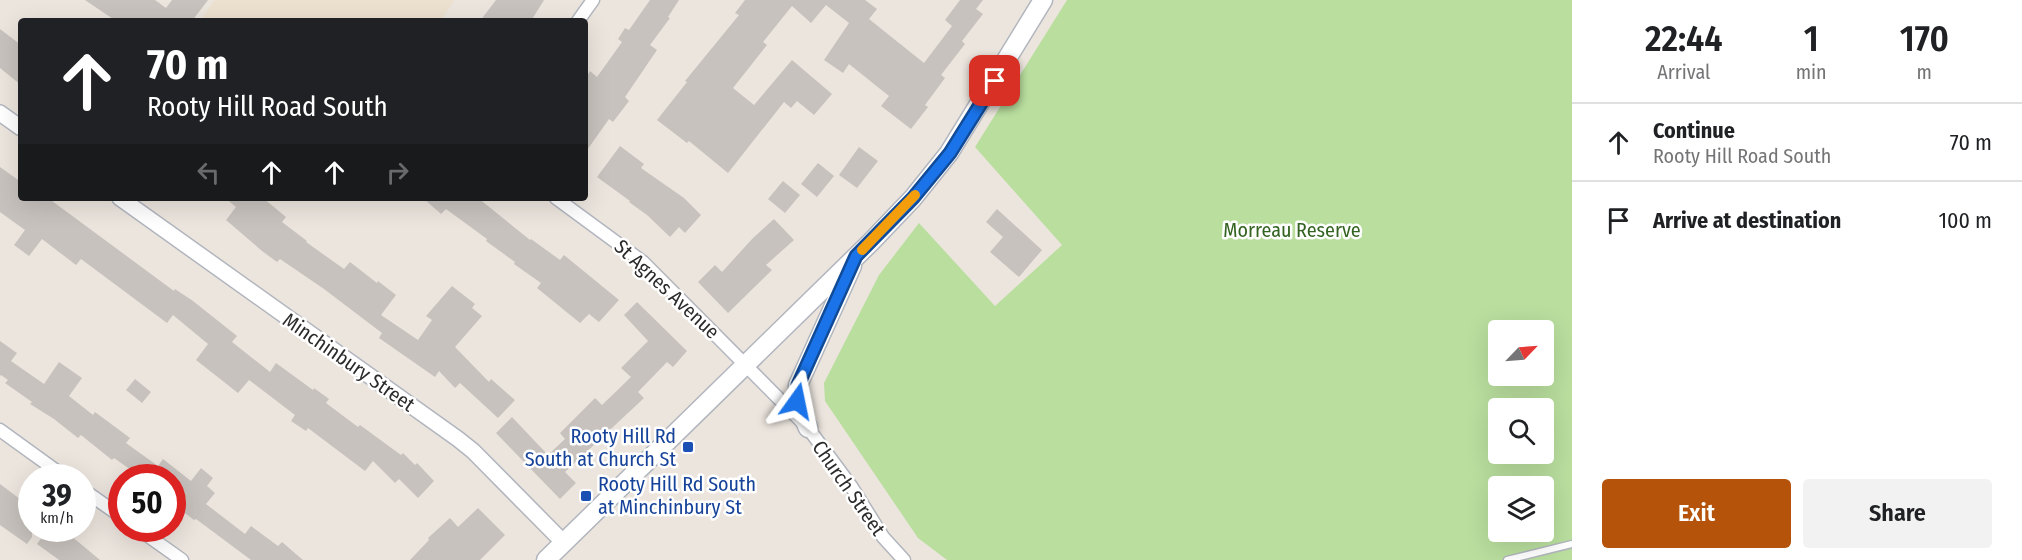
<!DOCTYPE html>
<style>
body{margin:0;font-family:"Fira Sans Condensed",sans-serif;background:#f2f2f2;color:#202124;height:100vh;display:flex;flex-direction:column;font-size:22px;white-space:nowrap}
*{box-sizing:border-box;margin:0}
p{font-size:20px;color:#757577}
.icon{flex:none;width:33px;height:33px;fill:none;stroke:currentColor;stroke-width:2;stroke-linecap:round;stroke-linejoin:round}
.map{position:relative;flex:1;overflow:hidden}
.sheet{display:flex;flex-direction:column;background:#fff;width:450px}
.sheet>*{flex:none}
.guide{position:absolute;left:18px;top:18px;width:570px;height:183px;border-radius:6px;box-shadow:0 6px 24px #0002;background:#202124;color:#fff;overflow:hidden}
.needle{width:39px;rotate:65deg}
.controls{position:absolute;left:1488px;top:320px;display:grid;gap:12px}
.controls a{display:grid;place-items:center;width:66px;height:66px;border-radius:6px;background:#fff;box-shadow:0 6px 24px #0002;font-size:30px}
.speed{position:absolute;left:18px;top:464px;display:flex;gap:12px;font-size:30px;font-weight:700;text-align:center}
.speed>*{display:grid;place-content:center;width:78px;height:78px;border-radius:50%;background:#fff;box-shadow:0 6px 24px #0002;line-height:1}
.speed small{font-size:15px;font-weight:400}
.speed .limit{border:9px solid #d22;background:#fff;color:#111}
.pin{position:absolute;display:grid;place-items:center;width:51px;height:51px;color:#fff;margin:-26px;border-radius:12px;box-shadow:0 3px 9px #0006}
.me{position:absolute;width:66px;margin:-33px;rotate:12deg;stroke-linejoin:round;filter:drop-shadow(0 0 4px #0008)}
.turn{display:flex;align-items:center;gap:21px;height:126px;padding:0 30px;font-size:27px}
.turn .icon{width:78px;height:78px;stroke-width:2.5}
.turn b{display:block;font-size:42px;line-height:51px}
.lanes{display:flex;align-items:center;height:57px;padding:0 30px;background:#0003;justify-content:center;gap:30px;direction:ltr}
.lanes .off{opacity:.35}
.eta{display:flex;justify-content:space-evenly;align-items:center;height:102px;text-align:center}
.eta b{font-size:36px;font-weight:600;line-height:42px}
.cta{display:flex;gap:12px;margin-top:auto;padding:12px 30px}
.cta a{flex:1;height:69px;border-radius:6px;background:#b45309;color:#fff;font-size:24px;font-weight:600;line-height:69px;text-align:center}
.cta a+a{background:#f2f2f2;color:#202124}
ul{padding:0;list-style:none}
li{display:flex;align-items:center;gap:18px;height:78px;padding:0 30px;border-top:2px solid #e0e0e0}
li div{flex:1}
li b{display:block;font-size:22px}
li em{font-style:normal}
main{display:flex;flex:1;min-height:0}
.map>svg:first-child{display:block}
.education{fill:#ece0cf}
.green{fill:#b9de9e;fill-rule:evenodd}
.building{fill:#c7c2bd}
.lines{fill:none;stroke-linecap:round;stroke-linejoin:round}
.service-casing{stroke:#b1b5bd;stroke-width:9}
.minor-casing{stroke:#b1b5bd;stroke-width:15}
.tertiary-casing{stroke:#b1b5bd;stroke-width:18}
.secondary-casing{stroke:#b1b5bd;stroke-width:21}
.service{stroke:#fff;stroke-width:6}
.minor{stroke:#fff;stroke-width:12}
.tertiary{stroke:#fff;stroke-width:15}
.secondary{stroke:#fff;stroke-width:18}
.route-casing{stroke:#114b97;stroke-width:15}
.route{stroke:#1a73e8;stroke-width:10}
.slow{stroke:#f59e0b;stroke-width:10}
.transit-dot{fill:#1a4fb4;stroke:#fff;stroke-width:2}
.labels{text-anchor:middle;stroke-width:5;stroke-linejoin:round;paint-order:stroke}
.park-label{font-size:20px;fill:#336320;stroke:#fff}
.street-label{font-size:20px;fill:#2b2b2b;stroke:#fff}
.transit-label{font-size:20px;fill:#164399;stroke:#fff;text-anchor:end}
</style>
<main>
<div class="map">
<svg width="1572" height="560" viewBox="0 0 1572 560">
<rect width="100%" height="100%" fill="#ece5de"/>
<!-- education -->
<path class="education" d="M215 0H454L441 21H200Z"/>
<!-- green -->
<path class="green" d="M1067 0H1572V560H947L918 538 825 401 824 383 879 275 919 223 995 306 1062 245 975 147ZM1498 330H1544V375H1498ZM1498 408H1544V453H1498ZM1498 486H1544V531H1498Z"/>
<!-- building -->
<path class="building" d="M85 0H155L166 8 172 0H208L192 21H116Z
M496 0H544L531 21H480Z
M650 0H679L668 17 670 18 650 45 657 50 625 97 629 101 613 122 609 119 585 153V79L590 71 597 77 622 42 618 39 625 28 629 30Z
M745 0H865L877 9 869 19 924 63 952 26 945 20 960 0H983L976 9 983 14 962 41 965 44 941 75 945 78 925 105 928 107 911 129 881 106 889 96 849 64 843 73 824 60 849 23 826 5 811 23 792 6 763 42 767 45 733 88 754 105 792 60 832 94 814 115 797 101 791 108 784 102 728 173 689 141 687 143 657 120 687 82 685 81 739 15 735 13Z
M0 29 21 45V85L0 68Z
M620 146 644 164 641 168 684 198 701 215 685 233 679 227 670 237 647 215 629 202 630 201 597 177Z
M859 147 878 161 857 188 839 175Z
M818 163 834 176 817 197 801 184Z
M0 167 21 182V198H48L174 291 175 289 193 301 237 336 232 342 270 372 276 363 313 390 314 388 329 399 326 403 358 427 360 425 401 455 403 453 415 465 417 463 434 481 418 498 399 479 395 483 373 461 365 471 308 428 306 431 291 421 295 415 249 380 238 393 196 360 208 344 173 315 167 323 81 259 76 265 42 239 29 256 14 245 25 230 0 212Z
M783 181 800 195 785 213 768 199Z
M225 198H263L286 217 282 222 307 241 306 242 344 269 350 262 377 283 378 281 396 295 381 315 418 340 432 320 426 316 452 286 475 304 472 308 482 316 455 347 489 382 491 379 515 400 498 418 460 383 455 388 439 371 435 377 379 338 382 333 324 289 280 259 277 262 262 251 226 220 236 207Z
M423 198H478L530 240 531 239 560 260 564 255 619 300 599 322 589 314 580 323 537 288 541 283 514 264 515 262 486 241 487 239 446 209 441 214Z
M997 209 1042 250 1019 277 990 252 1003 237 986 222Z
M774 219 794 240 766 265 772 270 728 313 698 282 715 265 722 272 753 238Z
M637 302 687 351 673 367 667 362 638 392 644 398 565 472 576 483 560 499 496 433 512 417 548 455 565 439 560 433 595 398 602 405 631 377 621 368 648 341 624 315Z
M0 341 17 353 11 361 44 384 59 362 82 378 69 396 93 415 95 412 130 438 126 443 158 466 163 459 191 481 201 468 213 478 207 486 215 493 206 504 245 534 251 526 278 546 282 542 303 560H251L196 519 194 520 173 504 180 496 172 491V477H141L114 458 112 460 81 435 78 438 54 419 30 404 32 402 5 383 8 380 1 375 0 376Z
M135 379 151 392 142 403 126 390Z
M0 484 24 502 32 491V537L27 544 0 525Z
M478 508 505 535 480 560H410L429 540 428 538 450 518 458 527Z
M48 529 60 537 64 530 100 560H59L37 544Z"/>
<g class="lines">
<defs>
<path id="service" d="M1507 560 1572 544"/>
<path id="minor" d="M578 21 593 0
M556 198 643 262 808 428 851 486 883 537 904 560
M0 430 65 477
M82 489 122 517
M137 528 182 560"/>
<path id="tertiary" d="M0 113 21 128
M120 198 458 439 473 451 564 543"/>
<path id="secondary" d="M808 428 797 401 798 385 852 266
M546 560 871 242 913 198 949 153 1043 0"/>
</defs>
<!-- service casing -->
<use href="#service" class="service-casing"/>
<!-- minor casing -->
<use href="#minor" class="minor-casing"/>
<!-- tertiary casing -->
<use href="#tertiary" class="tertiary-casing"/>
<!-- secondary casing -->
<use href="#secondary" class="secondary-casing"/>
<!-- service -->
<use href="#service" class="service"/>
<!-- minor -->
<use href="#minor" class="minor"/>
<!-- tertiary -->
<use href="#tertiary" class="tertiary"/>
<!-- secondary -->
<use href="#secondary" class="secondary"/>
</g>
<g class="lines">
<defs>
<path id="route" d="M797 401 798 385 856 256 913 198 950 153 995 81"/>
</defs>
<!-- route casing -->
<use href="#route" class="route-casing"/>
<!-- route -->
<use href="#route" class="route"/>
<!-- slow -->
<path class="slow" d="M862 250 915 195"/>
</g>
<!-- markers -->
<g class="transit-dot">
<rect x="682" y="441" width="12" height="12" rx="3"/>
<rect x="580" y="490" width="12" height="12" rx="3"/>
</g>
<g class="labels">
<!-- park labels -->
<g class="park-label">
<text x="1292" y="237">Morreau Reserve</text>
</g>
<!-- street labels -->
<g class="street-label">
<text transform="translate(667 289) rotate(43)" y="7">St Agnes Avenue</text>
<text transform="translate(349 362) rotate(35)" y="7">Minchinbury Street</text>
<text transform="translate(849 488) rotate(55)" y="7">Church Street</text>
</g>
<!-- transit labels -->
<g class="transit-label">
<text x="676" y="443">Rooty Hill Rd<tspan x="676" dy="23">South at Church St</tspan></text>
<text x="598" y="491" text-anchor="start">Rooty Hill Rd South<tspan x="598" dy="23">at Minchinbury St</tspan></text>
</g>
</g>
</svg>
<div class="controls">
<a><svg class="needle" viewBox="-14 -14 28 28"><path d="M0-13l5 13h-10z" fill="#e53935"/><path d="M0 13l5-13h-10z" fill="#757577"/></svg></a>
<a><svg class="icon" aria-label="search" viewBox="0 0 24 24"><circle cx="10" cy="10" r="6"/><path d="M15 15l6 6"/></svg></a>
<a><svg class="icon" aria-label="layers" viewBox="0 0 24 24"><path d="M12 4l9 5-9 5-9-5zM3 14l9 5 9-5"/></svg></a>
</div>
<div class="speed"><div>39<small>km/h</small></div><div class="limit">50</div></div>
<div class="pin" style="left:995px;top:81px;background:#d93025"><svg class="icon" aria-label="arrive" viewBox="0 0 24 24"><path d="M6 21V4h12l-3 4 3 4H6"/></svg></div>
<svg class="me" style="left:797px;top:401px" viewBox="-20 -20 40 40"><path d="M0-17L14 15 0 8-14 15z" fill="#1a73e8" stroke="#fff" stroke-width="4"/></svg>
<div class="guide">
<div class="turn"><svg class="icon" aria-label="ahead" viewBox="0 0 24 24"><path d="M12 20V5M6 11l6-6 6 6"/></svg><div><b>70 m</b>Rooty Hill Road South</div></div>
<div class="lanes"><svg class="icon off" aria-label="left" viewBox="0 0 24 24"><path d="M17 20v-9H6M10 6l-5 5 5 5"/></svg><svg class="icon" aria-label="ahead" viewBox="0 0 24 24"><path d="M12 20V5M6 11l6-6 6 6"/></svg><svg class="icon" aria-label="ahead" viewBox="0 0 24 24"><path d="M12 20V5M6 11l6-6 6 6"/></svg><svg class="icon off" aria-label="right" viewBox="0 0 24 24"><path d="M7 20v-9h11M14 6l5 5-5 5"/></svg></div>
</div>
</div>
<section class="sheet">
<div class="eta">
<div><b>22:44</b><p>Arrival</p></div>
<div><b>1</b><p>min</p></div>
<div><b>170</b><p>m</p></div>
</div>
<ul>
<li><svg class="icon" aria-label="ahead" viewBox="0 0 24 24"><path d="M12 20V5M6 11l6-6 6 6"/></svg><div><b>Continue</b><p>Rooty Hill Road South</p></div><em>70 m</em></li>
<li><svg class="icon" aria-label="arrive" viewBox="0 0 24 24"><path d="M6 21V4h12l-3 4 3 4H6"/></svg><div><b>Arrive at destination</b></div><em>100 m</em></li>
</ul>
<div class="cta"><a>Exit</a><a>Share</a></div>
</section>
</main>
